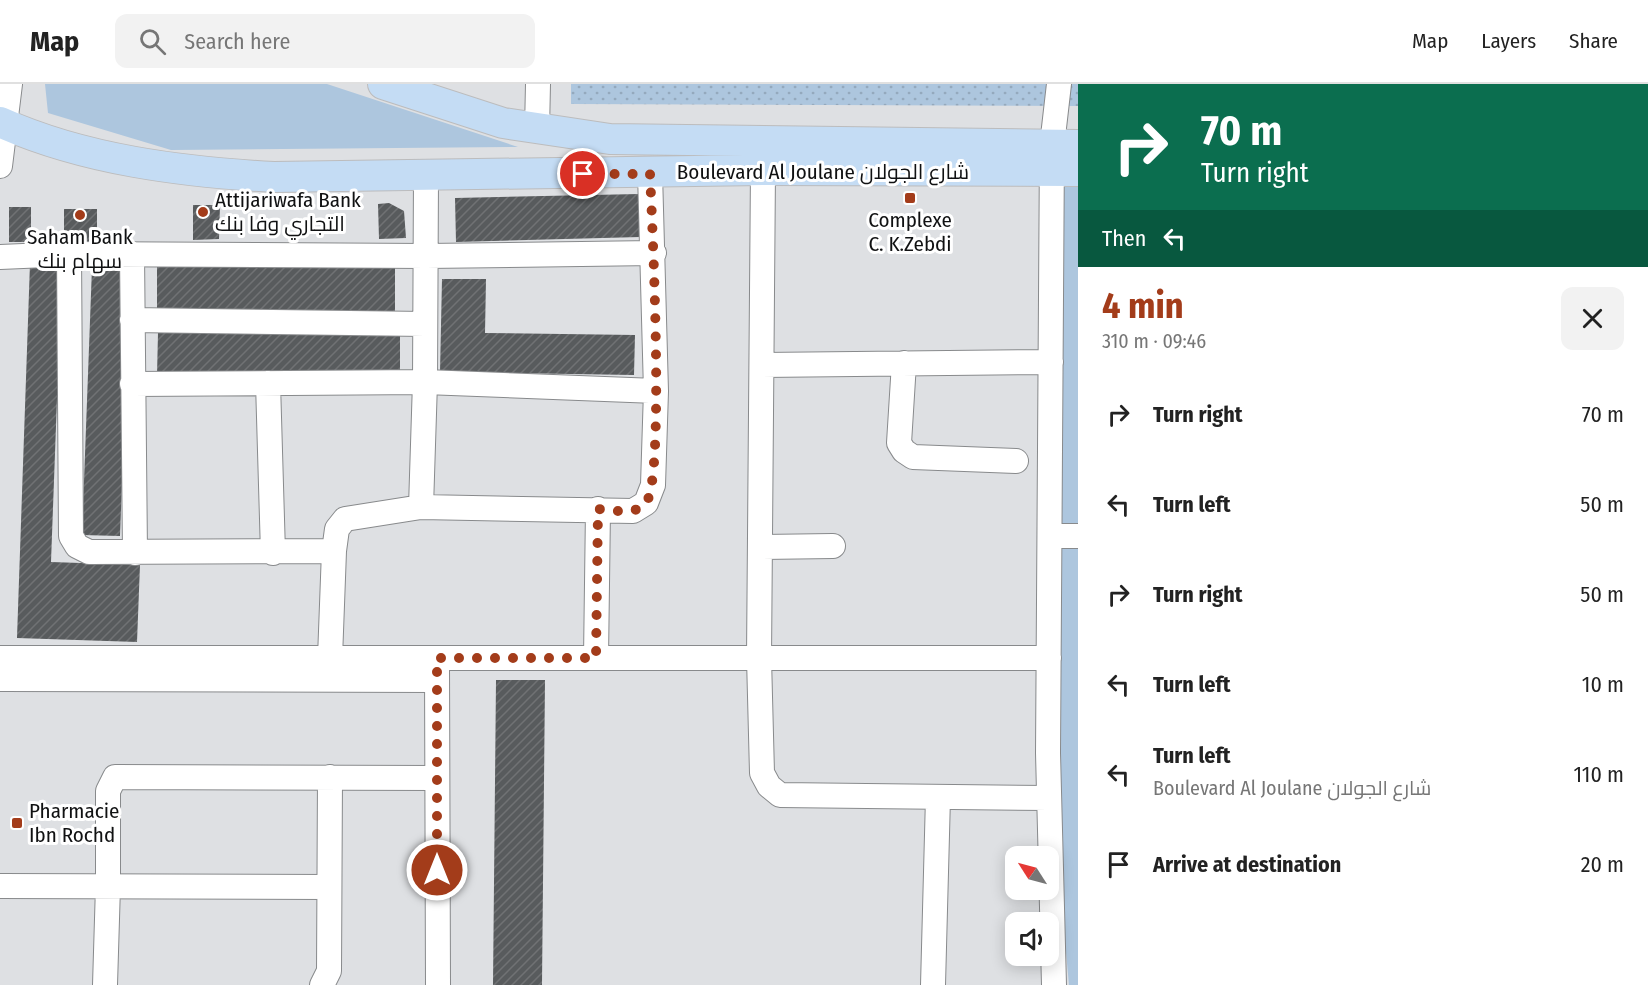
<!DOCTYPE html>
<meta charset="utf-8">
<style>
body{margin:0;font-family:"Fira Sans Condensed",Cairo,sans-serif;background:#f2f2f2;color:#222;height:100vh;display:flex;flex-direction:column;font-size:22px;white-space:nowrap}
*{box-sizing:border-box;margin:0}
p{font-size:20px;color:#767676}
.icon{flex:none;width:33px;height:33px;fill:none;stroke:currentColor;stroke-width:2;stroke-linecap:round;stroke-linejoin:round}
.map{position:relative;flex:1;overflow:hidden}
.drawer{display:flex;flex-direction:column;background:#fff;width:570px}
.drawer>*{flex:none}
.hud{background:#0b6e4f;color:#fff;overflow:hidden}
.needle{width:39px;rotate:306deg}
.buttons{position:absolute;left:1005px;top:762px;display:grid;gap:12px}
.buttons a{display:grid;place-items:center;width:54px;height:54px;border-radius:12px;background:#fff;box-shadow:0 3px 15px #0003;font-size:30px}
.pin{position:absolute;display:grid;place-items:center;width:51px;height:51px;color:#fff;margin:-26px;border:3px solid #fff;border-radius:50%;box-shadow:0 2px 6px #0007}
.me{position:absolute;width:66px;margin:-33px;rotate:0deg;stroke-linejoin:round;filter:drop-shadow(0 0 4px #0008)}
.turn{display:flex;align-items:center;gap:21px;height:126px;padding:0 24px;font-size:27px}
.turn .icon{width:78px;height:78px;stroke-width:2.5}
.turn b{display:block;font-size:42px;line-height:51px}
.then{display:flex;align-items:center;height:57px;padding:0 24px;background:#0003;gap:12px;font-size:22px}
.round{display:grid;place-items:center;flex:none;width:63px;height:63px;border-radius:12px;background:#f2f2f2}
.head{display:flex;align-items:center;justify-content:space-between;height:102px;padding:0 24px}
h1{font-size:36px;font-weight:700;line-height:45px;color:#a33c1a}
ul{padding:0;list-style:none}
li{display:flex;align-items:center;gap:18px;height:90px;padding:0 24px}
li div{flex:1}
li b{display:block;font-size:22px}
li em{font-style:normal}
header{display:flex;align-items:center;gap:36px;box-sizing:border-box;height:84px;padding:0 30px;background:#fff;border-bottom:2px solid #e0e0e0}
header strong{font-size:28px}
nav{display:flex;gap:33px;margin-inline-start:auto;font-size:21px}
.search{width:420px;height:54px;background:#f2f2f2;display:flex;align-items:center;gap:15px;box-sizing:border-box;padding:0 21px;border-radius:12px;color:#767676;font-size:22px}
main{display:flex;flex:1;min-height:0}
.map>svg:first-child{display:block}
.green{fill:#adc6de}
.park{fill:url(#park-dots)}
.building{fill:url(#building-hatch)}
.lines{fill:none;stroke-linecap:round;stroke-linejoin:round}
.minor-casing{stroke:#888a8c;stroke-width:26}
.major-casing{stroke:#bcbcbd;stroke-width:32}
.minor{stroke:#fff;stroke-width:24}
.major{stroke:#c4dcf4;stroke-width:30}
.route{stroke:#a33c1a;stroke-width:10;stroke-dasharray:0 18}
.poi-dot{fill:#a33c1a;stroke:#fff;stroke-width:2}
.labels{text-anchor:middle;stroke-width:6;stroke-linejoin:round;paint-order:stroke}
.street-label{font-size:21px;fill:#101112;stroke:#fff}
.poi-label{font-size:21px;fill:#101112;stroke:#fff;text-anchor:start}
</style>
<header>
<strong>Map</strong>
<div class="search"><svg class="icon" aria-label="search" viewBox="0 0 24 24"><circle cx="10" cy="10" r="6"/><path d="M15 15l6 6"/></svg>Search here</div>
<nav><a>Map</a><a>Layers</a><a>Share</a></nav>
</header>
<main>
<div class="map">
<svg width="1078" height="901" viewBox="0 0 1078 901">
<defs>
<pattern id="park-dots" width="8" height="8" patternUnits="userSpaceOnUse" patternTransform="scale(1.5)"><rect width="8" height="8" fill="#adc6de"/><path d="M2 2h.1M6 6h.1" fill="none" stroke="#94a9bd" stroke-width="1.8" stroke-linecap="round"/></pattern>
<pattern id="building-hatch" width="6" height="6" patternUnits="userSpaceOnUse" patternTransform="scale(1.5)"><rect width="6" height="6" fill="#585b5d"/><path d="M-1 1l2-2M0 6l6-6M5 7l2-2" fill="none" stroke="#707274"/></pattern>
</defs>
<rect width="100%" height="100%" fill="#dee0e3"/>
<!-- green -->
<path class="green" d="M45 0H327L518 63 171 66 48 29Z
M1052 87H1078V901H1069L1048 669Z"/>
<!-- park -->
<path class="park" d="M571 0H1078V22L571 20Z"/>
<!-- building -->
<path class="building" d="M639 110 640 153 456 158 455 114Z
M389 119 404 127 406 154 379 155 378 120Z
M193 121H220L219 155 193 156Z
M9 123H31V158H9Z
M64 125H97V157H64Z
M30 179H62L51 478 140 481 137 558 17 554Z
M395 182V232H157V183Z
M92 183 130 184 120 452 82 451Z
M442 195H486L485 249 635 251 634 291 440 288Z
M400 248V289L157 291 158 249Z
M496 596H545L542 901H493Z"/>
<g class="lines">
<defs>
<path id="minor" d="M537 46 538 0
M0 82 10 0
M763 86 759 574 762 689 769 702 780 711 1049 714
M69 170 71 452 77 462 89 468 334 467
M132 170 135 469
M0 173 69 170 426 172 654 169
M132 236 425 240
M904 279 899 359 904 367 913 373 1016 377
M762 281 1051 278
M268 299 273 469
M132 300 425 298 656 307
M421 423 425 298 426 92
M1050 452H1078
M760 463 833 462
M0 574H1049
M330 574 334 467 337 445 345 435 421 423 633 427 646 419 653 401 656 307 650 89
M596 574 598 425
M437 580 438 901
M0 595 437 596
M0 802 329 803
M105 901 108 802V707L115 693 437 694
M322 901 329 887 330 693
M933 901 938 713
M1054 901 1048 669 1052 61 1059 0"/>
<path id="major" d="M383 0 503 39 610 55 1078 61
M0 38C84 76 183 88 274 93L763 86 1078 87"/>
</defs>
<!-- minor casing -->
<use href="#minor" class="minor-casing"/>
<!-- major casing -->
<use href="#major" class="major-casing"/>
<!-- minor -->
<use href="#minor" class="minor"/>
<!-- major -->
<use href="#major" class="major"/>
</g>
<g class="lines">
<!-- route -->
<path class="route" d="M437 786V574H596L598 425C613 426 635 432 646 419 665 395 652 135 650 90H583"/>
</g>
<!-- markers -->
<g class="poi-dot">
<rect x="904" y="108" width="12" height="12" rx="3"/>
<circle cx="203" cy="128" r="6"/>
<circle cx="80" cy="131" r="6"/>
<rect x="11" y="733" width="12" height="12" rx="3"/>
</g>
<g class="labels">
<!-- street labels -->
<g class="street-label">
<text x="823" y="95">Boulevard Al Joulane شارع الجولان</text>
</g>
<!-- poi labels -->
<g class="poi-label">
<text x="215" y="123">Attijariwafa Bank<tspan x="215" dy="24">التجاري وفا بنك</tspan></text>
<text x="910" y="143" text-anchor="middle">Complexe<tspan x="910" dy="24">C. K.Zebdi</tspan></text>
<text x="80" y="160" text-anchor="middle">Saham Bank<tspan x="80" dy="24">سهام بنك</tspan></text>
<text x="29" y="734">Pharmacie<tspan x="29" dy="24">Ibn Rochd</tspan></text>
</g>
</g>
</svg>
<div class="buttons">
<a><svg class="needle" viewBox="-14 -14 28 28"><path d="M0-13l5 13h-10z" fill="#e53935"/><path d="M0 13l5-13h-10z" fill="#767676"/></svg></a>
<a><svg class="icon" aria-label="sound" viewBox="0 0 24 24"><path d="M4 9h4l5-4v14l-5-4H4zM17 9q2 3 0 6"/></svg></a>
</div>
<div class="pin" style="left:583px;top:90px;background:#d93025"><svg class="icon" aria-label="arrive" viewBox="0 0 24 24"><path d="M6 21V4h12l-3 4 3 4H6"/></svg></div>
<svg class="me" style="left:437px;top:786px" viewBox="-20 -20 40 40"><circle r="17" fill="#a33c1a" stroke="#fff" stroke-width="3"/><path d="M0-11L8 9 0 5-8 9z" fill="#fff"/></svg>
</div>
<section class="drawer">
<div class="hud">
<div class="turn"><svg class="icon" aria-label="right" viewBox="0 0 24 24"><path d="M7 20v-9h11M14 6l5 5-5 5"/></svg><div><b>70 m</b>Turn right</div></div>
<div class="then">Then<svg class="icon" aria-label="left" viewBox="0 0 24 24"><path d="M17 20v-9H6M10 6l-5 5 5 5"/></svg></div>
</div>
<div class="head"><div><h1>4 min</h1><p>310 m · 09:46</p></div><a class="round"><svg class="icon" aria-label="close" viewBox="0 0 24 24"><path d="M6 6l12 12M18 6L6 18"/></svg></a></div>
<ul>
<li><svg class="icon" aria-label="right" viewBox="0 0 24 24"><path d="M7 20v-9h11M14 6l5 5-5 5"/></svg><div><b>Turn right</b></div><em>70 m</em></li>
<li><svg class="icon" aria-label="left" viewBox="0 0 24 24"><path d="M17 20v-9H6M10 6l-5 5 5 5"/></svg><div><b>Turn left</b></div><em>50 m</em></li>
<li><svg class="icon" aria-label="right" viewBox="0 0 24 24"><path d="M7 20v-9h11M14 6l5 5-5 5"/></svg><div><b>Turn right</b></div><em>50 m</em></li>
<li><svg class="icon" aria-label="left" viewBox="0 0 24 24"><path d="M17 20v-9H6M10 6l-5 5 5 5"/></svg><div><b>Turn left</b></div><em>10 m</em></li>
<li><svg class="icon" aria-label="left" viewBox="0 0 24 24"><path d="M17 20v-9H6M10 6l-5 5 5 5"/></svg><div><b>Turn left</b><p>Boulevard Al Joulane شارع الجولان</p></div><em>110 m</em></li>
<li><svg class="icon" aria-label="arrive" viewBox="0 0 24 24"><path d="M6 21V4h12l-3 4 3 4H6"/></svg><div><b>Arrive at destination</b></div><em>20 m</em></li>
</ul>
</section>
</main>
